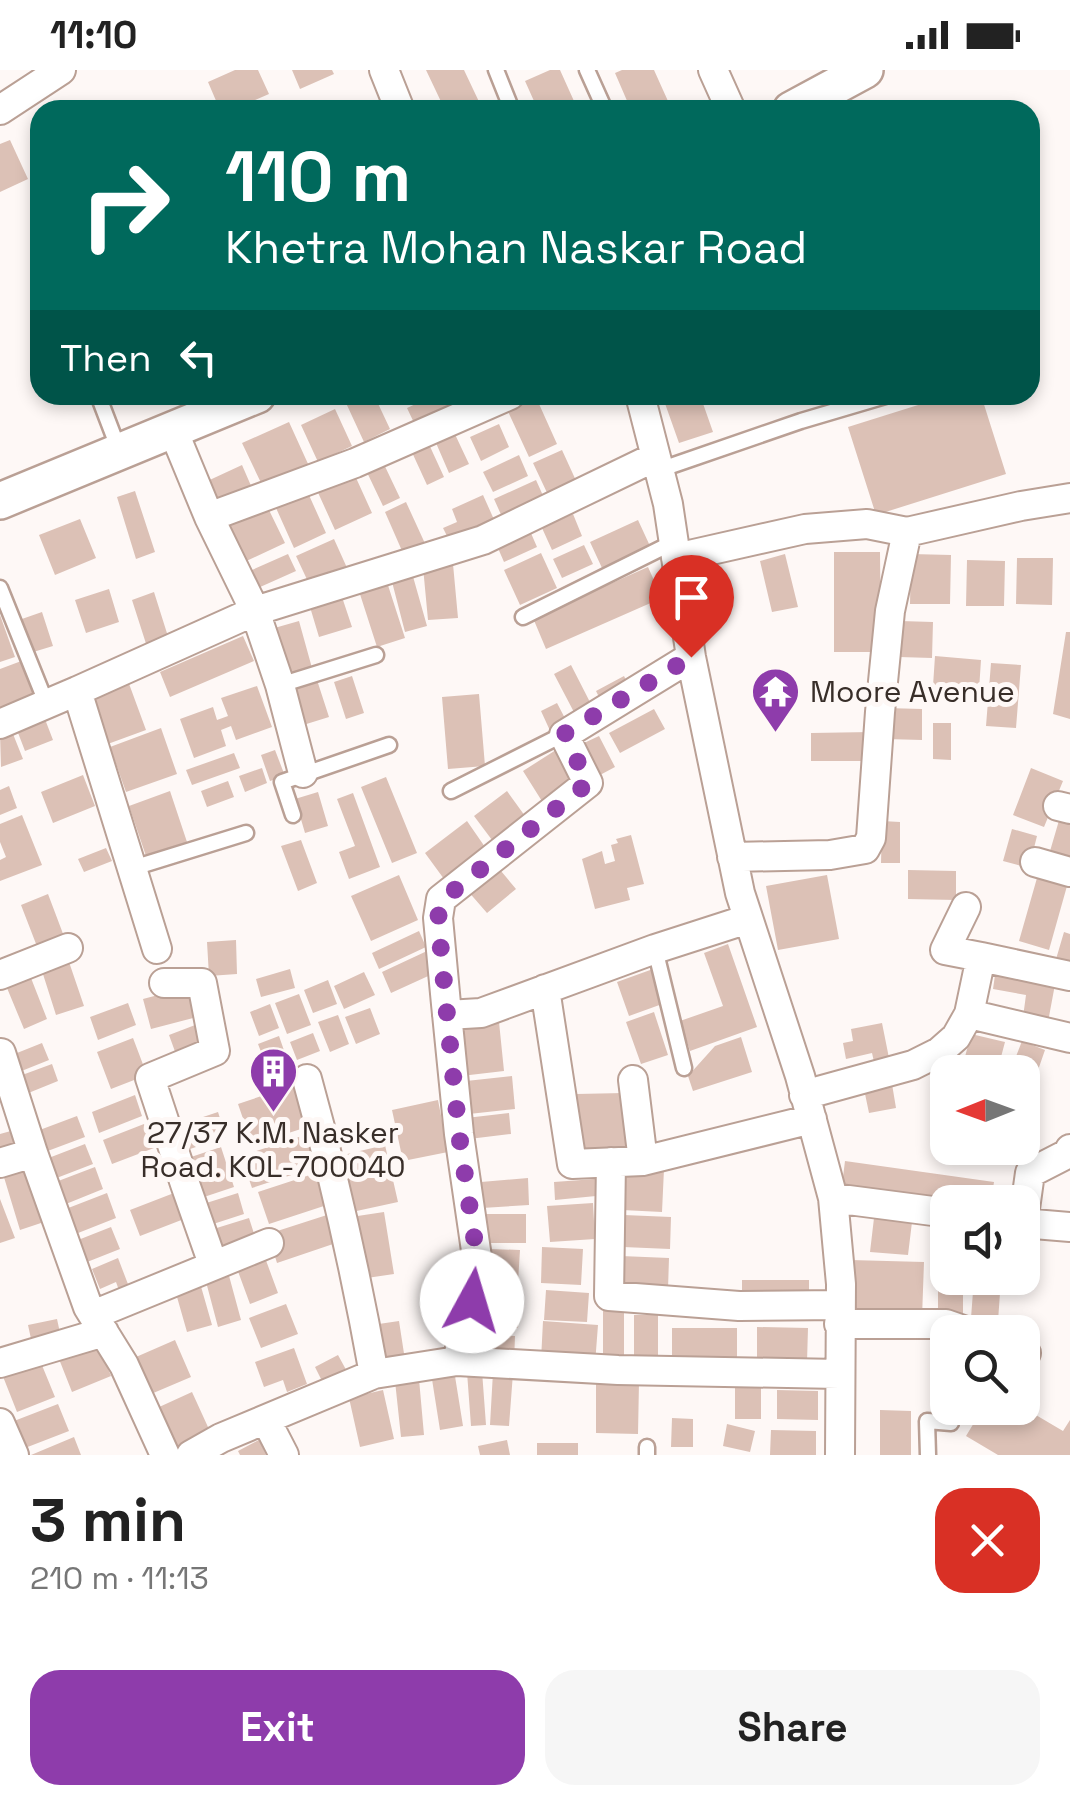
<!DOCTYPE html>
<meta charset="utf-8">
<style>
body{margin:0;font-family:"Space Grotesk",sans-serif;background:#f6f6f6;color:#222;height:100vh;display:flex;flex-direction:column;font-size:38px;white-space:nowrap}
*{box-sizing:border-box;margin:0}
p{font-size:32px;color:#767676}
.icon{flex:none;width:55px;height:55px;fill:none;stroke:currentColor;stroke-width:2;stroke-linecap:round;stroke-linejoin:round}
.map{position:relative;height:1385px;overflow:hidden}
.drawer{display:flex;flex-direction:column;background:#fff;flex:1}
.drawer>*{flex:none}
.hud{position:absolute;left:30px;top:30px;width:1010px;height:305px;border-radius:30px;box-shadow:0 5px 15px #0003;background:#00695c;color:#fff;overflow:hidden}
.needle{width:65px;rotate:269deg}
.controls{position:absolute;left:930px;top:985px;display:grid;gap:20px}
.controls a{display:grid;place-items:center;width:110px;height:110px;border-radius:20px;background:#fff;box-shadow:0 5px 15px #0003;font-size:50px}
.pin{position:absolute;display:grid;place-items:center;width:85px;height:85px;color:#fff;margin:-102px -42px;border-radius:50% 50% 50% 0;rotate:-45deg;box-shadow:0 0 10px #0007}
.pin .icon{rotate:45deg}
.me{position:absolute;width:110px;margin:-55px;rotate:6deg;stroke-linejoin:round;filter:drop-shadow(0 0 8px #0008)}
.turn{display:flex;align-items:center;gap:35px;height:210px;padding:0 30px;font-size:45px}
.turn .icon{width:130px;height:130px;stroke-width:2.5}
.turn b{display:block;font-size:70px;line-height:85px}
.then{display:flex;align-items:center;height:95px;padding:0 30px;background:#0003;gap:20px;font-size:38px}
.round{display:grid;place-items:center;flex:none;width:105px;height:105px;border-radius:30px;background:#f6f6f6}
.overview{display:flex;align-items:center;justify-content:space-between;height:170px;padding:0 30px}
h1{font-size:60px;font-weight:700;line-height:75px}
.cta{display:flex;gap:20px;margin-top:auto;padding:20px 30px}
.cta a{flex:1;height:115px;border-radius:30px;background:#8e3cab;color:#fff;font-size:40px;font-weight:700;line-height:115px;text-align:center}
.cta a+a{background:#f6f6f6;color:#222}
.status{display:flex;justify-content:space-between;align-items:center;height:70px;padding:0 50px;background:#fff;direction:ltr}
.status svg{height:28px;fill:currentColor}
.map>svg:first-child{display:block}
.building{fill:#dcc1b6}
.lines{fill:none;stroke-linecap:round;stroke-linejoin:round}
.service-casing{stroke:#baa095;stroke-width:19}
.minor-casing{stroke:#baa095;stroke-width:32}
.tertiary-casing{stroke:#baa095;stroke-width:40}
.service{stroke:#fff;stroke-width:14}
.minor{stroke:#fff;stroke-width:28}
.tertiary{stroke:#fff;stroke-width:35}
.route{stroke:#8e3cab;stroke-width:18;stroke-dasharray:0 32.4}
.labels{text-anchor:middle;stroke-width:10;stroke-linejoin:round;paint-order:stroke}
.poi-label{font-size:30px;fill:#382e29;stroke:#fef8f6;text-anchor:start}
</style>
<div class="status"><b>11:10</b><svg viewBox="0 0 49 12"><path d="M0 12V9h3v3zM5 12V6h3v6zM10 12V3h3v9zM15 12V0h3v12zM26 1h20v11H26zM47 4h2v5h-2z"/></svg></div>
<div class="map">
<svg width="1070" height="1385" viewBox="0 0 1070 1385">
<rect width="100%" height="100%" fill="#fef8f6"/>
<!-- building -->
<path class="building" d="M235 0H258L269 24 232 40H220L208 12Z
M292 0H332L334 4 300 19Z
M426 0H464L482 38 445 40Z
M550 0H560L578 40H538L525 11Z
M622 0H654L672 40H631L615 3Z
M10 70 28 109 0 122V74Z
M362 325H374L390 359 364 372 346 333Z
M435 325H446L453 340 416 357 407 338Z
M526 325H535L557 374 529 387 505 335Z
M662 325H700L713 362 679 373Z
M950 325H981L1006 404 876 445 848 357Z
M335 339 352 376 318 392 301 355Z
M289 352 309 396 263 417 242 373Z
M499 354 509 377 481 391 470 367Z
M452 358 469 394 449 403 433 366Z
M427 370 444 407 427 415 410 378Z
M562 380 578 415 550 429 533 393Z
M519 385 528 406 493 422 483 402Z
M381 388 400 428 383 436 364 396Z
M242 395 252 418 212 436 201 414Z
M352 399 372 443 335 460 315 416Z
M536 410 545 430 503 449 494 429Z
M304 414 326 463 294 478 272 429Z
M135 421 155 482 136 489 117 427Z
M483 425 496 454 451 474 443 458 457 452 452 439Z
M406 432 428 480 406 490 385 442Z
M268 438 285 473 240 494 223 458Z
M573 444 582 466 552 480 542 458Z
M80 449 96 488 55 505 39 465Z
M638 450 650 476 602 498 590 472Z
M527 454 537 477 504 492 494 469Z
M334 469 348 500 311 518 296 486Z
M584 475 593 494 562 508 553 489Z
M834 482H880L881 582H834Z
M541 483 557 518 520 535 504 500Z
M288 484 296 501 251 521 243 504Z
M785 484 798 537 772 542 760 491Z
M911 484 951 485 950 534H910Z
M1017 488H1053L1052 535 1016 534Z
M967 490 1005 491 1004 536H966Z
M453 494 458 548 428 550 423 497Z
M648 497 662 528 546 579 533 548Z
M412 503 427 556 405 562 391 508Z
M386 509 405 568 377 577 358 518Z
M109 519 119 552 86 563 75 530Z
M154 522 171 576 149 583 132 530Z
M342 527 352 557 319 567 310 537Z
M42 542 53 576 30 583 19 550Z
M0 545 15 587 0 592Z
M299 551 312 598 284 606 271 559Z
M900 551 933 552 932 588 899 587Z
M1066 562H1070V649L1053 644Z
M243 566 254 591 170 627 160 602Z
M935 586 981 590 978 635 932 631Z
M24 590 39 633 0 647V599Z
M991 593 1021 595 1016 658 986 656Z
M571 595 593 638 576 646 554 604Z
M352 606 364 643 346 649 334 612Z
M624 606 629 616 601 631 596 621Z
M317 610 329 647 300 656 288 620Z
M128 611 146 660 105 675 88 625Z
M257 616 272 657 236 670 231 656 221 660 226 676 194 688 180 649 213 637 217 650 228 646 221 628Z
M479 624 485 696 448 699 442 627Z
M557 633 569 656 552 665 541 641Z
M886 638 922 639V670L886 669Z
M654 639 665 659 620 683 609 663Z
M43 644 53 670 25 681 15 655Z
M933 653H951V690L933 689Z
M161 658 177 704 126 722 110 677Z
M11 659 23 689 1 697 0 663Z
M871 662V691H811V663Z
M599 666 615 697 600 705 584 673Z
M559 678 581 712 545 736 523 701Z
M275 680 285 706 270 711 261 685Z
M234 683 240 698 192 715 186 700Z
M262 698 267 713 245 722 239 706Z
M1031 698 1063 711 1044 757 1013 745Z
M83 705 95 736 53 753 41 722Z
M386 707 417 783 392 793 361 717Z
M228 711 234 727 207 737 201 721Z
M9 716 17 738 0 745V720Z
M170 721 187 772 146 786 129 736Z
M507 721 525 746 492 770 474 746Z
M318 722 328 756 305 763 295 729Z
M353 723 380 797 349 809 339 782 355 776 337 729Z
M22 745 42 795 0 811V790L6 787 0 772V754Z
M1060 747 1070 750V795L1048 788Z
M467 751 485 777 444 809 425 783Z
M882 751 900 752V793H881Z
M1012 759 1037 766 1029 798 1003 791Z
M631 765 644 814 627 818 630 830 595 839 582 789 602 781 605 794 615 791 611 775 618 773 616 769Z
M301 770 317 813 298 821 281 776Z
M106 778 112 791 84 802 78 789Z
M496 795 516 819 487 843 467 820Z
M908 800 956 801V830L908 829Z
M399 805 418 850 371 871 351 826Z
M827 805 839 869 778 880 766 816Z
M1037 808 1067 816 1049 880 1019 871Z
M48 824 65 869 38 879 21 835Z
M419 861 426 877 379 899 372 883Z
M1064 862 1070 864V901L1054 896Z
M236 870 237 904 209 906 207 872Z
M728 874 757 957 690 981 680 951 723 936 704 883Z
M427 881 437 902 391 923 382 902Z
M69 892 84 936 56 945 42 901Z
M996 898 1056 909 1048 952 1023 947 1026 925 993 919Z
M290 899 295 918 261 927 256 909Z
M653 899 665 933 629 946 617 912Z
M364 902 375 925 344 939 334 916Z
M31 908 47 949 24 959 7 918Z
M328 910 337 934 313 943 304 920Z
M188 917 197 947 151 959 143 929Z
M299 924 311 955 287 964 275 933Z
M128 933 136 955 98 970 90 947Z
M270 934 279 958 259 966 250 942Z
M370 938 380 964 356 974 345 947Z
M654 942 668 985 641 994 626 952Z
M338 945 349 974 330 982 318 952Z
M203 952 211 974 177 987 169 965Z
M499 952 504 1001 461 1006 455 957Z
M882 953 890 993 875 996 872 983 846 989 843 973 853 971 851 959Z
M313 963 320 981 297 990 290 972Z
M971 964 1005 972 997 1002H961Z
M279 966 288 992 268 1000 258 974Z
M741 967 752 1002 693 1021 688 1006 715 976Z
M133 968 147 1005 111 1019 97 982Z
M1022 971 1045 980 1029 1026 1022 1023V1002H1010Z
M42 973 49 990 14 1004 7 987Z
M52 994 58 1011 21 1026 14 1008Z
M512 1006 515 1039 460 1045 457 1012Z
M892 1014 896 1038 869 1043 864 1019Z
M294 1015 307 1057 252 1075 238 1034Z
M624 1023 626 1089 577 1091 576 1024Z
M135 1025 142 1046 99 1063 92 1042Z
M438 1030 448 1082 403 1091 392 1040Z
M218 1042 226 1067 181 1082 173 1057Z
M509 1043 511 1064 469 1069 466 1048Z
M77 1046 85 1067 45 1082 37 1061Z
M144 1054 154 1078 112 1094 103 1070Z
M18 1059 24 1081 0 1088V1064Z
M311 1063 322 1095 252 1118 241 1086Z
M85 1074 93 1094 54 1109 46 1089Z
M385 1075 398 1132 352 1142 339 1086Z
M221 1077 234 1117 198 1129 185 1089Z
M845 1091 994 1112 991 1132H948L841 1123Z
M26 1097 44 1152 20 1160 3 1104Z
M95 1097 103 1119 61 1136 53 1113Z
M624 1098 664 1099 662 1142 622 1140Z
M319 1102 330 1134 269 1154 258 1122Z
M528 1108 529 1135 482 1138 481 1112Z
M595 1109 596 1126 555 1130 554 1112Z
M107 1123 116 1148 68 1167 58 1142Z
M174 1123 184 1149 140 1166 130 1140Z
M238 1123 244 1144 207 1156 200 1135Z
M0 1129 15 1168 0 1173Z
M593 1133 595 1169 550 1172 547 1136Z
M384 1142 394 1204 360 1209 351 1147Z
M330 1144 339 1172 277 1193 268 1164Z
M485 1144H526V1173H485Z
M624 1145 671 1147 670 1179 623 1177Z
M249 1148 258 1176 216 1190 207 1161Z
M874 1148 912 1152 908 1185 870 1182Z
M111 1157 120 1179 82 1194 73 1172Z
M940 1159 948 1160V1190L937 1188Z
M1022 1167 1030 1168 1027 1200 1022 1199Z
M542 1177 583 1179 581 1215 541 1213Z
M489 1179 520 1180 518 1212 488 1211Z
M264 1185 278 1223 250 1234 236 1196Z
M621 1186 669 1188 668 1219 620 1216Z
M118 1188 131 1222 121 1226 116 1212 100 1219 92 1199Z
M850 1190 924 1192 922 1248 848 1246Z
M228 1202 241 1250 218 1257 205 1208Z
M938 1207 963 1208V1247H938Z
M974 1208 1001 1209 998 1251 971 1248Z
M742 1210H809V1233L742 1232Z
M200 1213 212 1255 187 1262 175 1220Z
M488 1220 520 1222 518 1258 486 1257Z
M546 1220 589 1223 587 1252 544 1250Z
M286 1234 298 1264 261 1278 249 1248Z
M603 1241H624V1289H603Z
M634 1245H658V1286H634Z
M57 1249 62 1272 33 1278 28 1255Z
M399 1251 405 1290 378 1295 372 1255Z
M543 1251 598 1255 595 1294 541 1290Z
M757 1257 808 1258 807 1292H757Z
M672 1258H737V1287L672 1286Z
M487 1265 515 1266 514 1293 486 1292Z
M175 1270 191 1307 151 1324 136 1287Z
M98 1274 111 1306 72 1322 59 1289Z
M294 1278 307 1314 287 1322 283 1310 264 1317 255 1292Z
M338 1285 350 1307 326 1319 315 1297Z
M39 1288 55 1327 17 1342 2 1304Z
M454 1300 463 1356 440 1360 431 1303Z
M482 1301 486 1355 471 1356 467 1302Z
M493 1302 513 1303 509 1356 490 1355Z
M735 1308H761V1349H735Z
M419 1309 424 1365 401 1367 395 1311Z
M596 1311 639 1312 638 1364 596 1363Z
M383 1320 394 1369 360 1377 349 1328Z
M777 1320 818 1321V1350L777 1349Z
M192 1322 213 1368 178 1384 157 1338Z
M58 1334 69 1361 25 1378 14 1351Z
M983 1338H1024L1063 1361 1070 1350V1385H998L966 1366Z
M880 1340 911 1341V1385H880Z
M672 1348 693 1349V1377H671Z
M727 1354 755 1361 750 1382 723 1376Z
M771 1360 816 1361V1385H770Z
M74 1367 81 1385H31Z
M259 1370 266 1385H240L238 1381Z
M507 1370 510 1385H480L478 1376Z
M537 1373H578V1385H537Z"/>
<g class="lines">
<defs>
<path id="service" d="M496 0 512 40
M587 0 605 40
M98 325 119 380
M659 400 801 351 889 325
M0 518 47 635
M523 547 674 472
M280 615 376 585
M451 721 566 663
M293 745 282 712 389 675
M133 798 246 763
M655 879 684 998
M647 1385V1377
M928 1385 927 1351 951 1353"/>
<path id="minor" d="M384 0 400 40
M713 0 731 40
M0 40 61 0
M640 325 668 434 691 587 740 823 800 1006 833 1128 841 1214 840 1385
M173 360 209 447 255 541 280 615 303 703
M209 447 355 393 510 325
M676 488 805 459 867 454 907 462 1021 436 1070 428
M77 621 255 541 483 470 655 387
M0 654 77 621 157 879
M1058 736 1070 739
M732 787 830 785 865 779 871 768 880 642 890 541 907 462
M1035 792 1070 802
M981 887 1070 906
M0 905 68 878
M164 913H202L215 981 150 1008 185 1114 213 1194
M545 919 572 1094 643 1091 812 1049
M969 944 1070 968
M447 945 481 943 655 879 748 849
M1 983 33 1083 88 1237 124 1295 165 1385
M307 1009C334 1106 356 1204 374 1304
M633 1010 643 1091
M804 1025 913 995 939 982 956 967 969 944 981 887 945 880 966 837
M611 1092 609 1226 739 1236 840 1235
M0 1093 33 1083
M833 1128 948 1143
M1022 1153 1070 1157
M1023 1153 1030 1103 1069 1083 1070 1079
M93 1245 269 1173
M839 1254H946L969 1262
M1022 1282 1026 1283
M457 1291 479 1201 459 1064 446 934 438 848 441 829 588 713 564 665 691 587
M0 1293 104 1262
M266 1350 284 1385
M0 1353 14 1385
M191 1385 221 1368 374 1304 457 1291 618 1300 839 1304"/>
<path id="tertiary" d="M791 40 865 0
M0 431 257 325"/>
</defs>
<!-- service casing -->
<use href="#service" class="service-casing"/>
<!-- minor casing -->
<use href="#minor" class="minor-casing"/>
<!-- tertiary casing -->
<use href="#tertiary" class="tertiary-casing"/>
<!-- service -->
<use href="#service" class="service"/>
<!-- minor -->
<use href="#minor" class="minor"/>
<!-- tertiary -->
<use href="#tertiary" class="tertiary"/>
</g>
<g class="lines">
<!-- route -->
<path class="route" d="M472 1231 479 1201 459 1064 446 934 438 848 442 830 588 713 564 664 691 587"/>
</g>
<!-- icons -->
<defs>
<symbol id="temple-pin" viewBox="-11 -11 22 30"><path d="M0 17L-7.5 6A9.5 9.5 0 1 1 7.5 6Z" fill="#8e3cab" stroke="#fef8f6"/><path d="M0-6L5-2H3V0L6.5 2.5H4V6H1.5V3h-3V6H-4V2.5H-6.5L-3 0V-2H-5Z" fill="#fff"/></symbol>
<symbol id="building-pin" viewBox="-11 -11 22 30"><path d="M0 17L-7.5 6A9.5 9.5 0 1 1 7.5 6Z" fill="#8e3cab" stroke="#fef8f6"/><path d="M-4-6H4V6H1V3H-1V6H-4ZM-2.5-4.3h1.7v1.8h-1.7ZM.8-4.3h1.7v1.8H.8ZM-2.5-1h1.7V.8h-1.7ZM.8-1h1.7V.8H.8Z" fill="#fff"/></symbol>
</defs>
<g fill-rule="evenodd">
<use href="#temple-pin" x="748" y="594" width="55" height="75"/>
<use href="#building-pin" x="246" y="974" width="55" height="75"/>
</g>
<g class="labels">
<!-- poi labels -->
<g class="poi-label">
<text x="810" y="632">Moore Avenue</text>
<text x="273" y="1073" text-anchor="middle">27/37 K.M. Nasker<tspan x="273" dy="34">Road. KOL-700040</tspan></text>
</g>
</g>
</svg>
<div class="controls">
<a><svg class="needle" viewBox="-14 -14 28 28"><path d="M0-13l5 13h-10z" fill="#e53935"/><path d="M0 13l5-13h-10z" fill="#767676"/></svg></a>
<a><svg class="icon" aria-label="sound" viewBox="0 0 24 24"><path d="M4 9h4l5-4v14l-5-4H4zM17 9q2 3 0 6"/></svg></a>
<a><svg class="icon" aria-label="search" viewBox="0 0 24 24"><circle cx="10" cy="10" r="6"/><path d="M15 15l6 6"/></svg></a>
</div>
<div class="pin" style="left:691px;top:587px;background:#d93025"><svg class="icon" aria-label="arrive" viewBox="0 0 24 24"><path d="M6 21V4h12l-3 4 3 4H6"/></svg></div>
<svg class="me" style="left:472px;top:1231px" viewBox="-20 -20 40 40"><circle r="19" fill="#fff"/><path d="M0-13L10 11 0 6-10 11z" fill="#8e3cab"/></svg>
<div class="hud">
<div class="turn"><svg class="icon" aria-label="right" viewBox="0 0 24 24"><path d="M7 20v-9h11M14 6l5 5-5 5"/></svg><div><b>110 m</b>Khetra Mohan Naskar Road</div></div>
<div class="then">Then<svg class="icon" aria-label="left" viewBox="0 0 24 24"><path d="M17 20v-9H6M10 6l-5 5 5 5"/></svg></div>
</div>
</div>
<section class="drawer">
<div class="overview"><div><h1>3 min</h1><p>210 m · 11:13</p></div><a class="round" style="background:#d93025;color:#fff"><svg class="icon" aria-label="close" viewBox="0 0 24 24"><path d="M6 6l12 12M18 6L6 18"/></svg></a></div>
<div class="cta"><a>Exit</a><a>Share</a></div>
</section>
